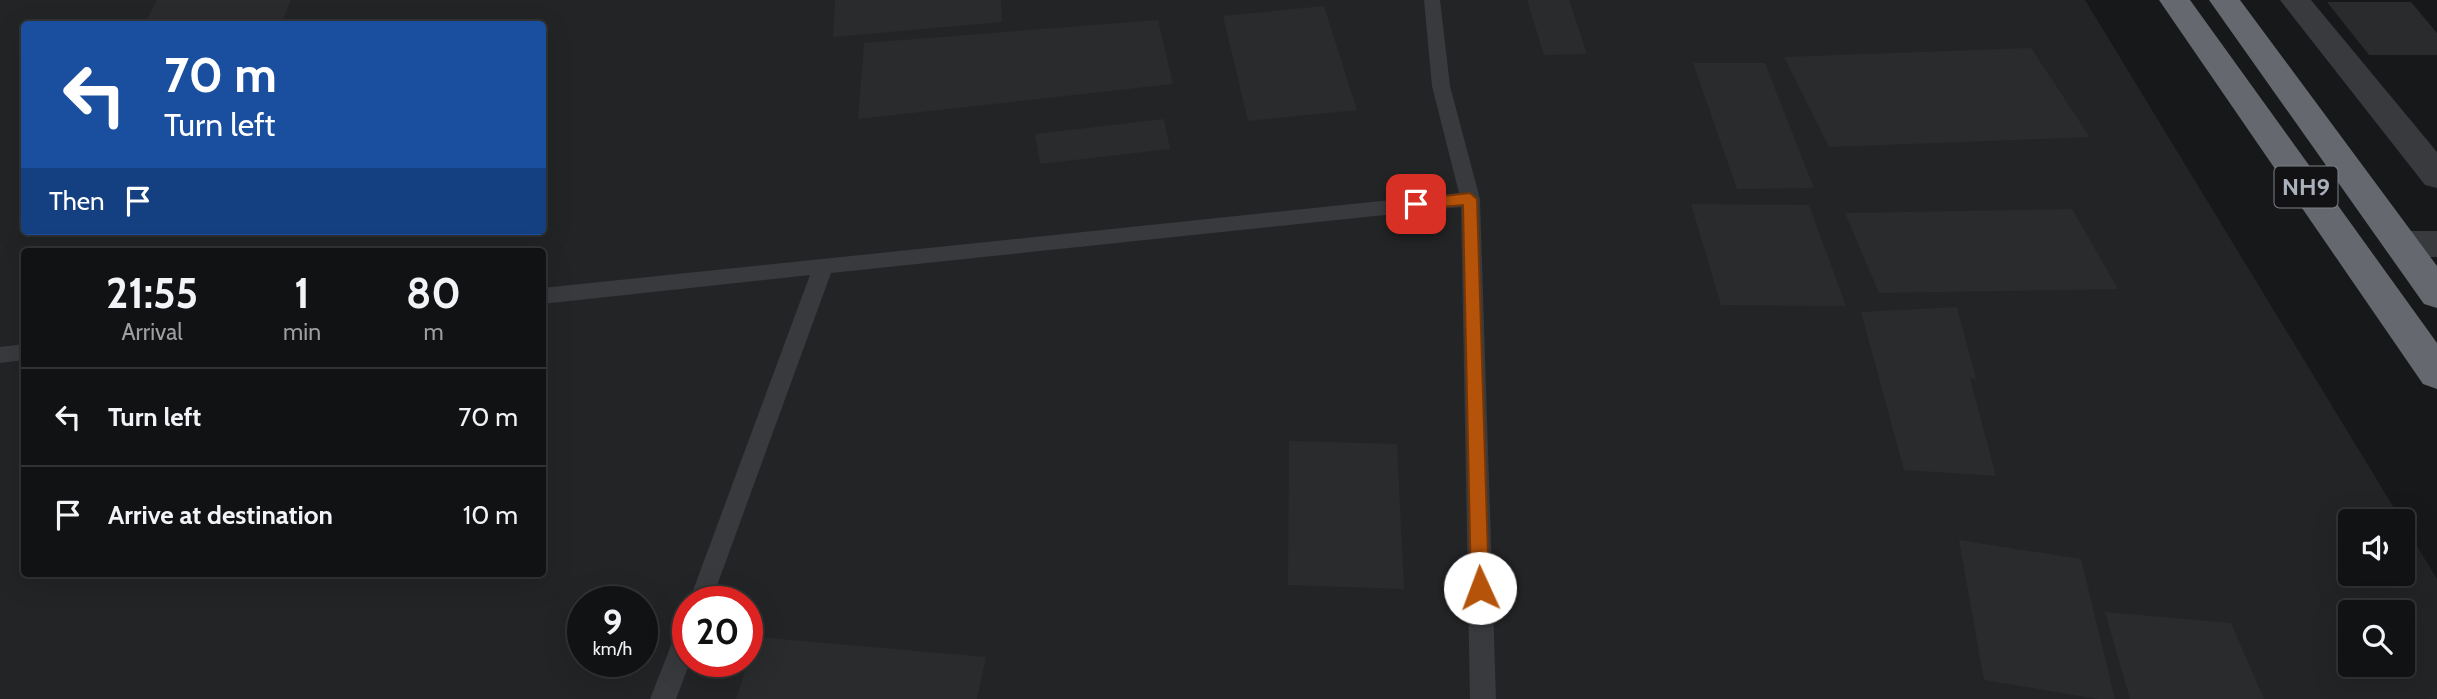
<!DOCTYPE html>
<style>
body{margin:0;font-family:Cabin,sans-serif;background:#1e2021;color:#f1f3f6;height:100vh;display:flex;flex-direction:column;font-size:26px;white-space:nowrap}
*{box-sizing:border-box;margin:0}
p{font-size:23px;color:#9c9ea0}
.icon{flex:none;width:38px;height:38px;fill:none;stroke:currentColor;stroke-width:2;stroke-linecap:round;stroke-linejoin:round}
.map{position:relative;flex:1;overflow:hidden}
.details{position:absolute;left:21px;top:248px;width:525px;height:329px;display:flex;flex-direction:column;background:#111213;border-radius:7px;box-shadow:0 7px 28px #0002,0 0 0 2px #303233}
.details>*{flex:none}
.top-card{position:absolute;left:21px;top:21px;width:525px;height:214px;border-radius:7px;box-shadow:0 7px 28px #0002,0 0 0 2px #303233;background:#1a4fa0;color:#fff;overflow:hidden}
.controls{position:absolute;left:2338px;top:509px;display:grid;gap:14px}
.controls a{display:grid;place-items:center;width:77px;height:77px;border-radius:7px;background:#111213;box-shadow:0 7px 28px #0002,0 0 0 2px #303233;font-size:35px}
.speed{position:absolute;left:567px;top:586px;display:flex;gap:14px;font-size:35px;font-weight:700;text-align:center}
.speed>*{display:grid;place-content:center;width:91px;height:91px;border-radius:50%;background:#111213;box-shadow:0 7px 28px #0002,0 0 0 2px #303233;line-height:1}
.speed small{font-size:18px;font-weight:400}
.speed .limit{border:10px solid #d22;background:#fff;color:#111}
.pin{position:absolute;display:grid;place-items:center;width:60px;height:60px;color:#fff;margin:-30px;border-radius:14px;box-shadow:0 4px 10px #0006}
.me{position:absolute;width:77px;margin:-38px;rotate:358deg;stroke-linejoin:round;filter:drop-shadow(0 0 5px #0008)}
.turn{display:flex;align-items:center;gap:24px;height:147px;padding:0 28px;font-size:32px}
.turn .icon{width:91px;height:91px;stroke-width:2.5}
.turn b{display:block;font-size:49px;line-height:60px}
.then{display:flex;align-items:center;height:66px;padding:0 28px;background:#0003;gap:14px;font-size:26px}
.eta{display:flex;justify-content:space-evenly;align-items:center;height:119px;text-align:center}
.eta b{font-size:42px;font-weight:800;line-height:49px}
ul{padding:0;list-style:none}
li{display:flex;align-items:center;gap:21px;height:98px;padding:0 28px;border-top:2px solid #303233}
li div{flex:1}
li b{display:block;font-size:26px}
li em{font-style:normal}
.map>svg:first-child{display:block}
.built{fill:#232426;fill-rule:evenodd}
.building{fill:#2a2b2d}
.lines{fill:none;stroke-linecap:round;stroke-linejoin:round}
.lane{fill:#383a3e;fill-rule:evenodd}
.street{fill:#383a3e;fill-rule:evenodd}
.highway{fill:#65696f;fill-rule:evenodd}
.route{fill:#b45309;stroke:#753606;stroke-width:2}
.labels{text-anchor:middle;stroke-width:7;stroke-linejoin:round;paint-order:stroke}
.shield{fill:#121214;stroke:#7c8188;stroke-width:2}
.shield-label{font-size:24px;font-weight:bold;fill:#aab0b9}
</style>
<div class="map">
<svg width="2437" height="699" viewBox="0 0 2437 699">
<rect width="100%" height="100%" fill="#171819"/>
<!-- built -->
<path class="built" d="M0 0H2085L2402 521 2350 522V574H2403V523L2437 579V699H0ZM24 24H542V231H24ZM24 252H542V574H24ZM583 602H642V662H583ZM688 602H747V662H688ZM2350 612H2403V665H2350Z"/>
<!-- building -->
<path class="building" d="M157 0H291L281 24H144Z
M835 0H1001L1002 22 833 37Z
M1527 0H1569L1587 54 1544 55Z
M2327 2H2411L2437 33V55H2369Z
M1324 6 1357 110 1248 121 1223 16Z
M1158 20 1173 84 858 119 864 43Z
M2031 48 2090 137 1829 147 1784 57Z
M1693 63H1765L1814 188 1737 189Z
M1164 119 1170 149 1040 164 1035 134Z
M1691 204 1809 205 1846 306 1721 305Z
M2072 209 2118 289 1879 293 1845 213Z
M1957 307 1976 379 1970 378 1996 476 1904 470 1861 312Z
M1289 441 1397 444 1404 589 1288 585Z
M1959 540 2081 559 2115 699H2098L1984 680Z
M2105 612 2231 623 2264 699H2130Z
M756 637 986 657 977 699H736Z"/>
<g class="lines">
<!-- lane -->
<path class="lane" d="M1424 0H1440L1450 86 1480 199 1496 699H1470L1461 207 831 273 711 602 688 604 810 275 542 304V288L1459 193 1432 86Z
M24 344V360L0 363V347Z
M688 622 690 662 676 699H650L679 625Z"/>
<!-- street -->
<path class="street" d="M2280 0H2311L2437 152V188L2425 185Z
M2401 231H2437V257H2401L2388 253 2383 244 2388 235Z"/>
<!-- highway -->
<path class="highway" d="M2159 0H2190L2437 343V389L2423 384Z
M2209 0H2240L2437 266V308L2424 304Z"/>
</g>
<!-- route -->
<path class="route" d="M1470 193 1477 199 1489 588 1487 594 1480 596 1474 594 1471 588 1463 205 1416 209 1409 204 1416 199Z"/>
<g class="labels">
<!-- shield labels -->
<rect class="shield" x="2274.5" y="166.5" width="63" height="41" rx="5"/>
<g class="shield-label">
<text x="2306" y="195">NH9</text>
</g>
</g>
</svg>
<div class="controls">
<a><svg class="icon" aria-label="sound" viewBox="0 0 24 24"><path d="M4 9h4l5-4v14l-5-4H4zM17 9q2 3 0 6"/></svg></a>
<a><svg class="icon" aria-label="search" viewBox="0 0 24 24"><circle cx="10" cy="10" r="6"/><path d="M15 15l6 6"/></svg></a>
</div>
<div class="speed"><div>9<small>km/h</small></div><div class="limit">20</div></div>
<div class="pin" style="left:1416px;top:204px;background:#d93025"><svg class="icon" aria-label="arrive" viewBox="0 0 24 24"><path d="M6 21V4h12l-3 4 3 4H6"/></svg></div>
<svg class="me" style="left:1480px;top:588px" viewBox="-20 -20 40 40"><circle r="19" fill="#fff"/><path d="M0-13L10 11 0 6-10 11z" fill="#b45309"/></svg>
<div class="top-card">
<div class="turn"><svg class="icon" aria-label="left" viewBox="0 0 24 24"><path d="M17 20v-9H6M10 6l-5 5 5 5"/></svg><div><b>70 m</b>Turn left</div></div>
<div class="then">Then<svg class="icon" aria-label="arrive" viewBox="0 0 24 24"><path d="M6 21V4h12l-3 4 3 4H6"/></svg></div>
</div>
<section class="details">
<div class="eta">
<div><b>21:55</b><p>Arrival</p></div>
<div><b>1</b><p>min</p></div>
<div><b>80</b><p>m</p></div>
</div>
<ul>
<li><svg class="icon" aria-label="left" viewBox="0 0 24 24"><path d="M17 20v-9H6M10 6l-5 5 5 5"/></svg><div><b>Turn left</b></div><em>70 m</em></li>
<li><svg class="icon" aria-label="arrive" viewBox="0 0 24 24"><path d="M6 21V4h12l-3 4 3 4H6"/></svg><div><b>Arrive at destination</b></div><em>10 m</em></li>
</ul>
</section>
</div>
